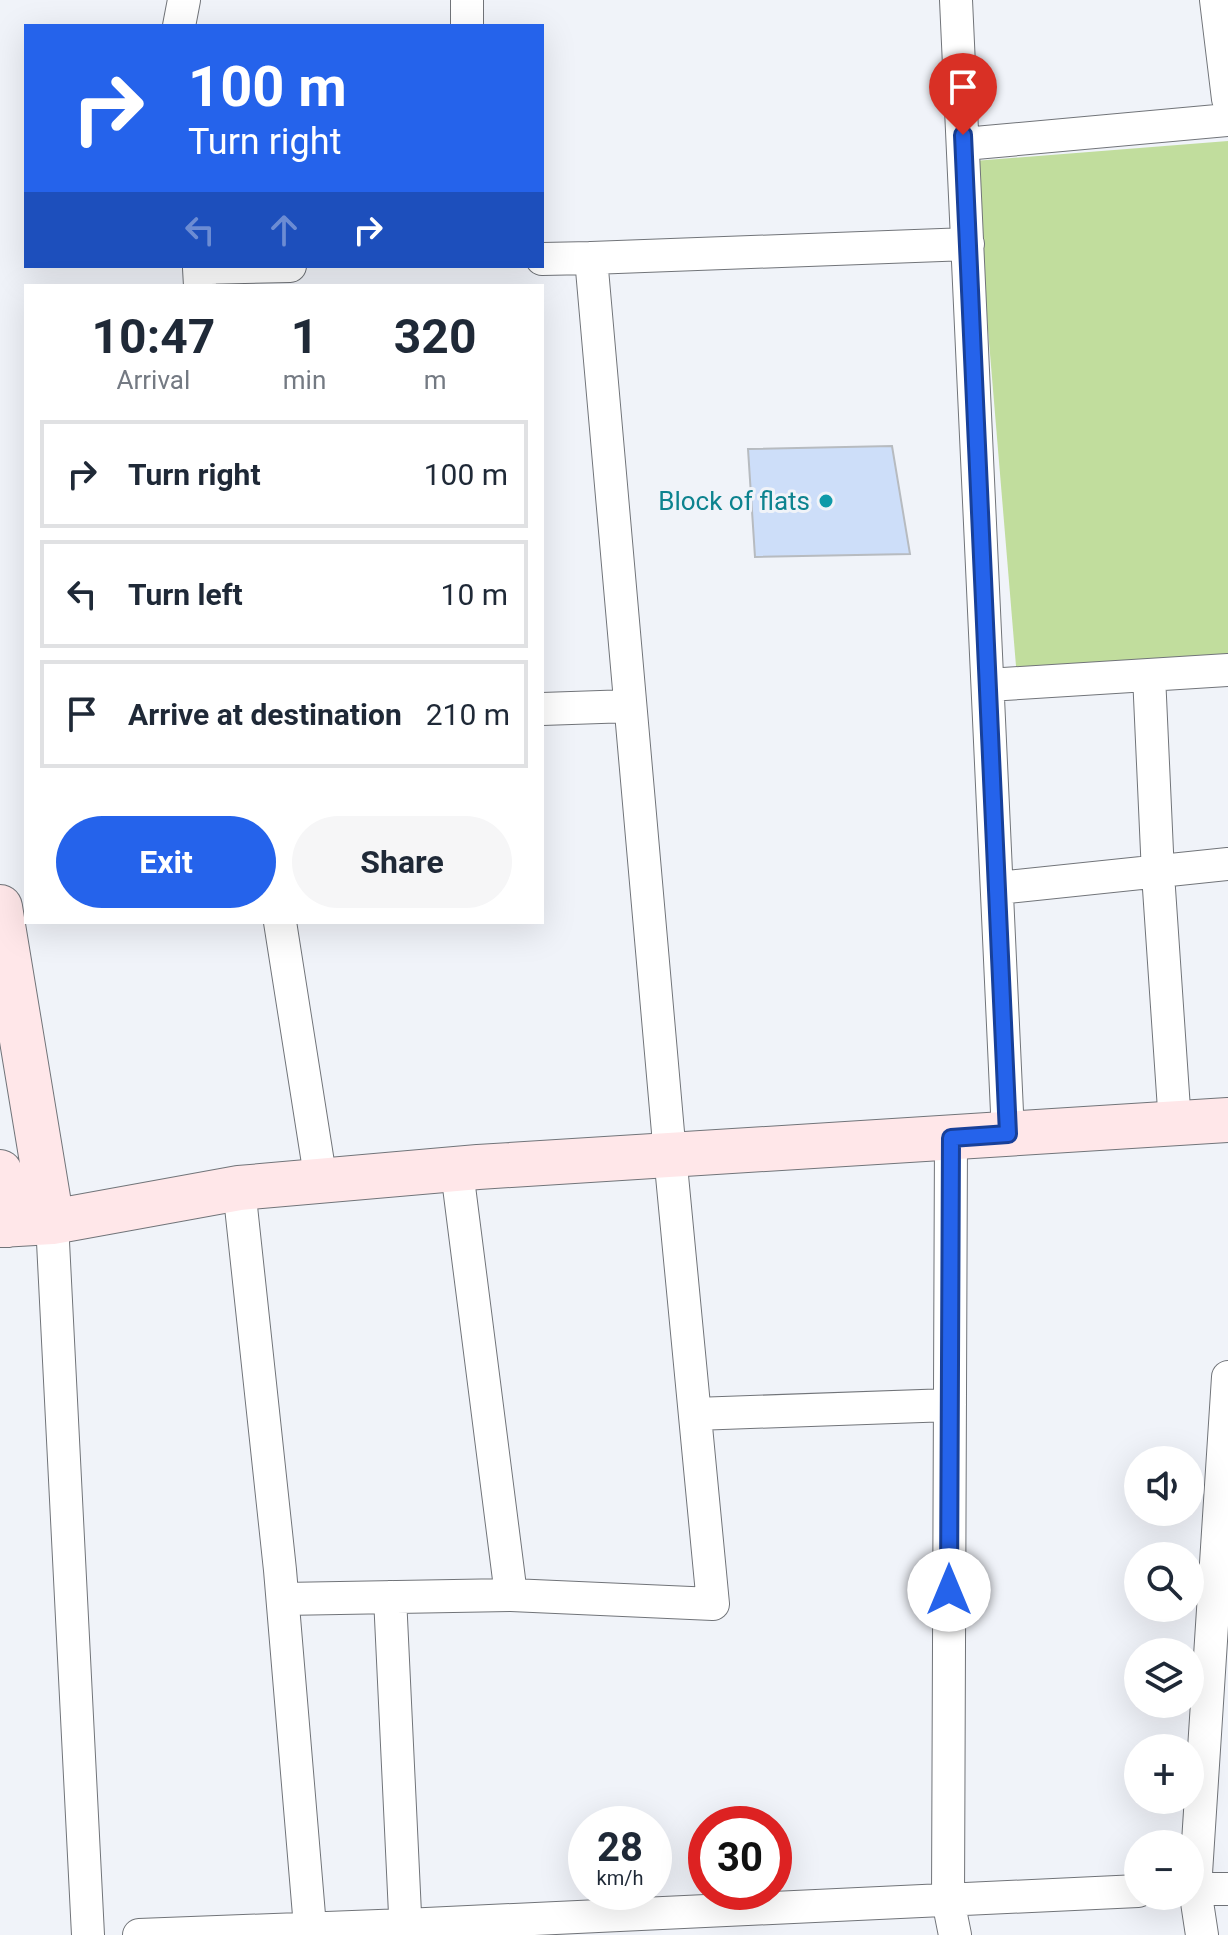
<!DOCTYPE html>
<meta charset="utf-8">
<style>
body{margin:0;font-family:Roboto,sans-serif;background:#f6f6f7;color:#1f2937;height:100vh;display:flex;flex-direction:column;font-size:30px;white-space:nowrap}
*{box-sizing:border-box;margin:0}
p{font-size:26px;color:#747a83}
.icon{flex:none;width:44px;height:44px;fill:none;stroke:currentColor;stroke-width:2;stroke-linecap:round;stroke-linejoin:round}
.map{position:relative;flex:1;overflow:hidden}
.details{position:absolute;left:24px;top:284px;width:520px;height:640px;display:flex;flex-direction:column;background:#fff;border-radius:0px;box-shadow:0 8px 32px #0002}
.details>*{flex:none}
.banner{position:absolute;left:24px;top:24px;width:520px;height:244px;border-radius:0px;box-shadow:0 8px 32px #0002;background:#2563eb;color:#fff;overflow:hidden}
.tools{position:absolute;left:1124px;top:1446px;display:grid;gap:16px}
.tools a{display:grid;place-items:center;width:80px;height:80px;border-radius:50%;background:#fff;box-shadow:0 8px 32px #0002;font-size:40px}
.speed{position:absolute;left:568px;top:1806px;display:flex;gap:16px;font-size:40px;font-weight:700;text-align:center}
.speed>*{display:grid;place-content:center;width:104px;height:104px;border-radius:50%;background:#fff;box-shadow:0 8px 32px #0002;line-height:1}
.speed small{font-size:20px;font-weight:400}
.speed .limit{border:12px solid #d22;background:#fff;color:#111}
.pin{position:absolute;display:grid;place-items:center;width:68px;height:68px;color:#fff;margin:-82px -34px;border-radius:50% 50% 50% 0;rotate:-45deg;box-shadow:0 0 8px #0007}
.pin .icon{rotate:45deg}
.me{position:absolute;width:88px;margin:-44px;rotate:0deg;stroke-linejoin:round;filter:drop-shadow(0 0 6px #0008)}
.turn{display:flex;align-items:center;gap:28px;height:168px;padding:0 32px;font-size:36px}
.turn .icon{width:104px;height:104px;stroke-width:2.5}
.turn b{display:block;font-size:56px;line-height:68px}
.lanes{display:flex;align-items:center;height:76px;padding:0 32px;background:#0003;justify-content:center;gap:40px;direction:ltr}
.lanes .off{opacity:.35}
.eta{display:flex;justify-content:space-evenly;align-items:center;height:136px;text-align:center}
.eta b{font-size:48px;font-weight:700;line-height:56px}
.primary-button{display:flex;gap:16px;margin-top:auto;padding:16px 32px}
.primary-button a{flex:1;height:92px;border-radius:48px;background:#2563eb;color:#fff;font-size:32px;font-weight:700;line-height:92px;text-align:center}
.primary-button a+a{background:#f6f6f7;color:#1f2937}
ul{padding:0;list-style:none}
li{display:flex;align-items:center;gap:24px;height:108px;margin:0 16px 12px;padding:0 16px;border:4px solid #e0e1e3;border-radius:0px}
li div{flex:1}
li b{display:block;font-size:30px}
li em{font-style:normal}
.map>svg:first-child{display:block}
.green{fill:#c1dd9d}
.building{fill:#cddef9;stroke:#b7bbc0;stroke-width:2}
.lines{fill:none;stroke-linecap:round;stroke-linejoin:round}
.street-casing{stroke:#717479;stroke-width:34}
.secondary-casing{stroke:#717479;stroke-width:46}
.street{stroke:#fff;stroke-width:32}
.secondary{stroke:#ffe7e9;stroke-width:44}
.route-casing{stroke:#184099;stroke-width:20}
.route{stroke:#2563eb;stroke-width:14}
.culture-dot{fill:#0f9aa8;stroke:#f0f3f9;stroke-width:3}
.labels{text-anchor:middle;stroke-width:6;stroke-linejoin:round;paint-order:stroke}
.culture-label{font-size:26px;fill:#0d838f;stroke:#f0f3f9;text-anchor:end}
</style>
<div class="map">
<svg width="1228" height="1935" viewBox="0 0 1228 1935">
<rect width="100%" height="100%" fill="#f0f3f9"/>
<!-- green -->
<path class="green" d="M1228 141V661L1017 678 974 161Z"/>
<!-- building -->
<path class="building" d="M892 446 910 554 755 557 748 449Z"/>
<g class="lines">
<defs>
<path id="street" d="M467 0V26
M956 0 1008 1134
M1216 0 1228 99
M179 26 184 0
M964 144 1228 120
M542 259 591 258
M200 286 199 268 290 266
M1149 675 1158 874 1175 1124
M988 685 1228 670
M542 709 630 706
M998 888 1228 864
M280 922 321 1182
M951 1138 948 1900 955 1935
M457 1171 511 1595 713 1604 670 1155 591 258 968 244
M239 1188 280 1570 310 1927
M52 1222 88 1935
M695 1414 950 1405
M390 1597 406 1935
M283 1599 511 1595
M1190 1889H1228
M139 1935 405 1925 1138 1891
M1202 1935 1195 1889 1228 1377"/>
<path id="secondary" d="M0 907 52 1222
M0 1172 8 1225
M0 1225 52 1222 239 1188 478 1167 1228 1120"/>
</defs>
<!-- street casing -->
<use href="#street" class="street-casing"/>
<!-- secondary casing -->
<use href="#secondary" class="secondary-casing"/>
<!-- street -->
<use href="#street" class="street"/>
<!-- secondary -->
<use href="#secondary" class="secondary"/>
</g>
<g class="lines">
<defs>
<path id="route" d="M949 1590 951 1138 1008 1134 963 135"/>
</defs>
<!-- route casing -->
<use href="#route" class="route-casing"/>
<!-- route -->
<use href="#route" class="route"/>
</g>
<!-- markers -->
<circle class="culture-dot" cx="826" cy="501" r="8"/>
<g class="labels">
<!-- culture labels -->
<g class="culture-label">
<text x="810" y="510">Block of flats</text>
</g>
</g>
</svg>
<div class="tools">
<a><svg class="icon" aria-label="sound" viewBox="0 0 24 24"><path d="M4 9h4l5-4v14l-5-4H4zM17 9q2 3 0 6"/></svg></a>
<a><svg class="icon" aria-label="search" viewBox="0 0 24 24"><circle cx="10" cy="10" r="6"/><path d="M15 15l6 6"/></svg></a>
<a><svg class="icon" aria-label="layers" viewBox="0 0 24 24"><path d="M12 4l9 5-9 5-9-5zM3 14l9 5 9-5"/></svg></a>
<a>+</a>
<a>−</a>
</div>
<div class="speed"><div>28<small>km/h</small></div><div class="limit">30</div></div>
<div class="pin" style="left:963px;top:135px;background:#d93025"><svg class="icon" aria-label="arrive" viewBox="0 0 24 24"><path d="M6 21V4h12l-3 4 3 4H6"/></svg></div>
<svg class="me" style="left:949px;top:1590px" viewBox="-20 -20 40 40"><circle r="19" fill="#fff"/><path d="M0-13L10 11 0 6-10 11z" fill="#2563eb"/></svg>
<div class="banner">
<div class="turn"><svg class="icon" aria-label="right" viewBox="0 0 24 24"><path d="M7 20v-9h11M14 6l5 5-5 5"/></svg><div><b>100 m</b>Turn right</div></div>
<div class="lanes"><svg class="icon off" aria-label="left" viewBox="0 0 24 24"><path d="M17 20v-9H6M10 6l-5 5 5 5"/></svg><svg class="icon off" aria-label="ahead" viewBox="0 0 24 24"><path d="M12 20V5M6 11l6-6 6 6"/></svg><svg class="icon" aria-label="right" viewBox="0 0 24 24"><path d="M7 20v-9h11M14 6l5 5-5 5"/></svg></div>
</div>
<section class="details">
<div class="eta">
<div><b>10:47</b><p>Arrival</p></div>
<div><b>1</b><p>min</p></div>
<div><b>320</b><p>m</p></div>
</div>
<ul>
<li><svg class="icon" aria-label="right" viewBox="0 0 24 24"><path d="M7 20v-9h11M14 6l5 5-5 5"/></svg><div><b>Turn right</b></div><em>100 m</em></li>
<li><svg class="icon" aria-label="left" viewBox="0 0 24 24"><path d="M17 20v-9H6M10 6l-5 5 5 5"/></svg><div><b>Turn left</b></div><em>10 m</em></li>
<li><svg class="icon" aria-label="arrive" viewBox="0 0 24 24"><path d="M6 21V4h12l-3 4 3 4H6"/></svg><div><b>Arrive at destination</b></div><em>210 m</em></li>
</ul>
<div class="primary-button"><a>Exit</a><a>Share</a></div>
</section>
</div>
